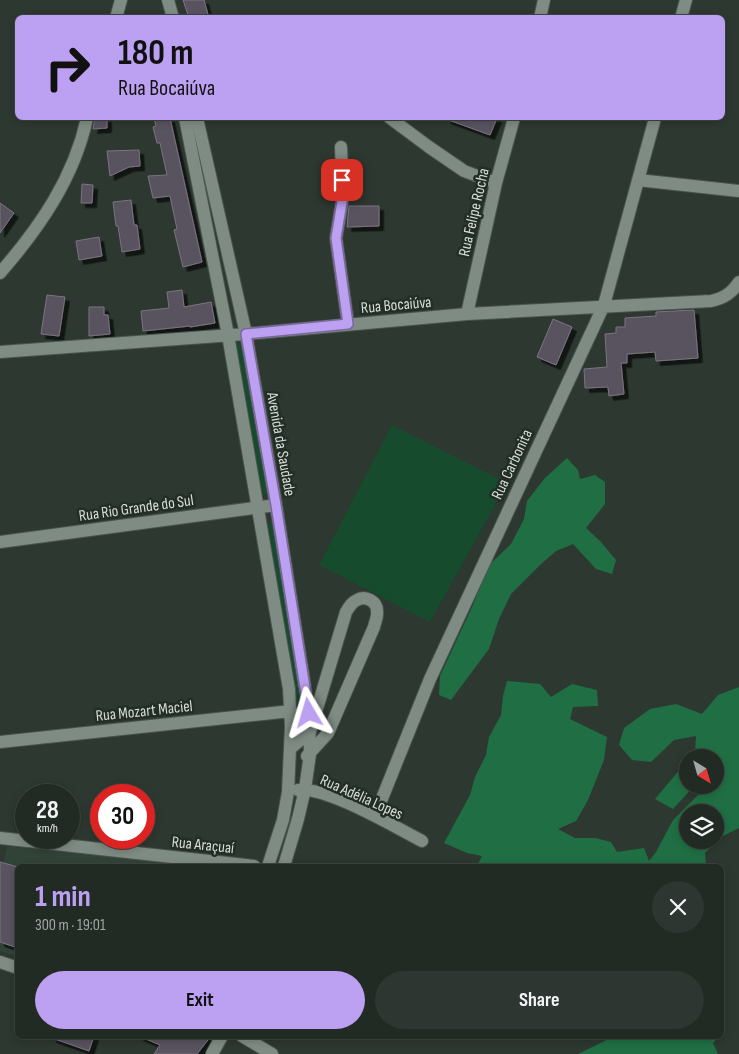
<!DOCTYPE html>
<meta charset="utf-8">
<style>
body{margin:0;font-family:"Sofia Sans Condensed",sans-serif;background:#2e3631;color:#f1f3f6;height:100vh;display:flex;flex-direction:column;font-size:19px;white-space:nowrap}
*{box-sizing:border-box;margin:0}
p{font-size:16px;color:#a2a7a6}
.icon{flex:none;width:28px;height:28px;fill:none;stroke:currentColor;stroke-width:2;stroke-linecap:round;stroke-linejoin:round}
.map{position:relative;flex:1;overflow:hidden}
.details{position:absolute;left:15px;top:864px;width:709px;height:175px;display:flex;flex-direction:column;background:#222a24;border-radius:8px;box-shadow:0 2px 8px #0003,0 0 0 1px #3f4641}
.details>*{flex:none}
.hud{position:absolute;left:15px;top:15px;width:710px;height:105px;border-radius:8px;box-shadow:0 2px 8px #0003,0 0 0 1px #3f4641;background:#bca0f2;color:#111;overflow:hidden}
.needle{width:32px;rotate:143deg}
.tools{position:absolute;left:679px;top:749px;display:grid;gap:10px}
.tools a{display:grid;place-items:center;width:45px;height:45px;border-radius:50%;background:#222a24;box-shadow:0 2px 8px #0003,0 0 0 1px #3f4641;font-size:25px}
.speed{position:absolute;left:15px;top:784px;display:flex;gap:10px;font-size:25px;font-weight:700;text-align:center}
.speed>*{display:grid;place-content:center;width:65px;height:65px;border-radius:50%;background:#222a24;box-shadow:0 2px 8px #0003,0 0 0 1px #3f4641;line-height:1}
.speed small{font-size:12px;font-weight:400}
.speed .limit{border:8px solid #d22;background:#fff;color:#111}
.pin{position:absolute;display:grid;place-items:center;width:42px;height:42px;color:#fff;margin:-21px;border-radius:10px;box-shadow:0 2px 8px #0006}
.me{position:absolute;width:55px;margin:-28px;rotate:353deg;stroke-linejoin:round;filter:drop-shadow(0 0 4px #0008)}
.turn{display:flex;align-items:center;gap:18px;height:105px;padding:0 20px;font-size:22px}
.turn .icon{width:65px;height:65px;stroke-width:2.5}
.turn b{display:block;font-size:35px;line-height:42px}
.round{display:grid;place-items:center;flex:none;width:52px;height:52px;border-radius:26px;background:#2e3631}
.overview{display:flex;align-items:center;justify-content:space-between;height:85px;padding:0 20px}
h1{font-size:30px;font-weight:700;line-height:38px;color:#bca0f2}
.primary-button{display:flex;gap:10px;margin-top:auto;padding:10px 20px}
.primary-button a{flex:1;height:58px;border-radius:30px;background:#bca0f2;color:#111;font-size:20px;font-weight:700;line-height:58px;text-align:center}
.primary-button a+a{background:#2e3631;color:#f1f3f6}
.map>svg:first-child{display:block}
.built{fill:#314337}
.green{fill:#164b2e}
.forest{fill:#206f44;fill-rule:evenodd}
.building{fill:#58525e;stroke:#7b7480;filter:url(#shadow)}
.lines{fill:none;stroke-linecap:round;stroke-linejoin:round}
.minor-casing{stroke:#4b544e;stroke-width:14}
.minor{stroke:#7f8c83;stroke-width:12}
.route-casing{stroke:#7a689d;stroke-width:12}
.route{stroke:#bca0f2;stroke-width:9}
.labels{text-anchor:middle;stroke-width:5;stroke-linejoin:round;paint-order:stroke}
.street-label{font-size:16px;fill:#d7ded9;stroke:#232e26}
</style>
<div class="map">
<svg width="739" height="1054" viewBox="0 0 739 1054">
<defs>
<filter id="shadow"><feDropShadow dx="4.5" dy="4.5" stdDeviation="0" flood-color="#0009"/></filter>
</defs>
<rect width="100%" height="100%" fill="#2d3830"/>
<!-- built -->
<path class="built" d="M7 846 150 861 187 866H18L17 957 0 951V880Z"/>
<!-- green -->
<path class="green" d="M237 343H240L242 349 268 487V492L266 496 261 491 235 345Z
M392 425 507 483 430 622 319 565Z
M271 522 274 524 301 700 299 702H297L295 698 269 528 268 524Z"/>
<!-- forest -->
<path class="forest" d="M567 458 578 470 580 479 595 475 605 482V504L586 528 600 541 616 560 612 574 596 569 573 544 556 551 540 565 511 594 499 619 489 649 451 700 439 695 440 676 473 605 489 565 511 544 524 519 527 501 545 478Z
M507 681 540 684 551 697 572 684 597 690 598 706 573 707 570 719 607 737 604 760 588 800 576 821 558 829 575 838H595L611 842 617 852 644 848 649 861 656 852 673 820 708 785H715V758L690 757 695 752 696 736 674 740 651 762 632 760 619 745 624 728 650 709 676 704 702 714 718 695 739 687V828L721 837 705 853 706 866H477L482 856 467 853 444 843 470 795 475 777 486 755 489 737 501 715 503 696ZM715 812V840H688V812Z
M687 761 688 785H695L673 809 655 799Z
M615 1036H719L713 1043 718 1054H578Z"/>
<!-- building -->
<path class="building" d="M183 0H204L209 18H189Z
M95 118H107V128L93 129Z
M154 118H170L202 262 183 267 174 230 177 229 170 196 153 198 148 176 167 175 160 143H157L153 127 156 126Z
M447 118H497L490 135 446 119Z
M139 150 140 166 129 167 110 176 107 151Z
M82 184 93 185 92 203H81Z
M131 200 134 225H137L140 249 122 252 118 226H116L113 202Z
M0 203 14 213 0 233Z
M349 206H379V226L347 227Z
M99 237 102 256 79 260 76 241Z
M182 290 184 307 211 302 215 323 190 327V326L143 331 141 311 169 308 167 292Z
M47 295 65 297 59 336 41 334Z
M89 307H104V315H108L110 334 89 336Z
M694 310 698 358 656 361 655 352 627 354V363H621L624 394 609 396 608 387 585 388 584 369 607 367 605 334 616 333V327H625V318L656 316V312Z
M553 319 572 327 556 365 537 357Z
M0 862 18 867V948L0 942Z
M52 1036H94L89 1051 52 1038Z
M139 1036H211L197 1054H154L160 1045Z"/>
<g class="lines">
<defs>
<path id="minor" d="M168 0 173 18
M116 18 121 0
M540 18 544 0
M681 18 686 0
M185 118 228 335 289 689 291 726 288 792 283 820 268 866
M197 118 246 334 276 505 309 713 310 754 305 789 298 819 284 866
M390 118 429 147 464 171 496 183
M341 147 343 196 336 238 348 324
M638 180 739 191
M0 273C40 227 74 178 87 118
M467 314 496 183 514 118
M0 352 246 334 467 314 711 301C724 298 732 293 739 282
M0 542 276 505
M0 742 291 711
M291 748 310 732 346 612C349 607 352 602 357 600 365 595 377 601 377 611 378 617 375 622 374 627L328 733 307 756
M298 790C326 786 395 827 422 841
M375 816 430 679 604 305 655 118
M0 838 254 866
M0 962 18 968
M242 1036 272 1054
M212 1054 222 1036"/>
</defs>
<!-- minor casing -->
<use href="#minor" class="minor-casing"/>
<!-- minor -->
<use href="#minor" class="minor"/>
</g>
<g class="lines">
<defs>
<path id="route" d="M309 713 276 505 246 334 348 324 336 238 343 196 342 180"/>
</defs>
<!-- route casing -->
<use href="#route" class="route-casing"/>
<!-- route -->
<use href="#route" class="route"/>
</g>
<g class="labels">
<!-- street labels -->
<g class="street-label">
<text transform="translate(473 212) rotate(-77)" y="6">Rua Felipe Rocha</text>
<text transform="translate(396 304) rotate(-5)" y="6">Rua Bocaiúva</text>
<text transform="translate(282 444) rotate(80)" y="6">Avenida da Saudade</text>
<text transform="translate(511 464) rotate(-65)" y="6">Rua Carbonita</text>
<text transform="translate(136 507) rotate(-8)" y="6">Rua Rio Grande do Sul</text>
<text transform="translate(144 710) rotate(-6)" y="6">Rua Mozart Maciel</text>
<text transform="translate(362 796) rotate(24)" y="6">Rua Adélia Lopes</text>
<text transform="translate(203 844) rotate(6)" y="6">Rua Araçuaí</text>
</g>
</g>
</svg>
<div class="tools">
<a><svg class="needle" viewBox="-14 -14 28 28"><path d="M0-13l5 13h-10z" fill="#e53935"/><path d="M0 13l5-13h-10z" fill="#a2a7a6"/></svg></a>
<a><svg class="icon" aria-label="layers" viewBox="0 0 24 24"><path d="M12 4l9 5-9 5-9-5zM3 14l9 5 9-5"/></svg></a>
</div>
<div class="speed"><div>28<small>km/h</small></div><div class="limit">30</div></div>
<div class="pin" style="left:342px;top:180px;background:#d93025"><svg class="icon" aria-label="arrive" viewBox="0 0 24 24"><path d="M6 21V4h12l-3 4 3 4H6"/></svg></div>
<svg class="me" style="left:309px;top:713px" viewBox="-20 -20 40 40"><path d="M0-17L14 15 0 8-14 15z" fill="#bca0f2" stroke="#fff" stroke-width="4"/></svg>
<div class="hud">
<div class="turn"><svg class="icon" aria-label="right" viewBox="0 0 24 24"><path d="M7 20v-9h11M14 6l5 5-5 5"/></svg><div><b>180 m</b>Rua Bocaiúva</div></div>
</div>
<section class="details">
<div class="overview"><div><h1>1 min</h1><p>300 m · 19:01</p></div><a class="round"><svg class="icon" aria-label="close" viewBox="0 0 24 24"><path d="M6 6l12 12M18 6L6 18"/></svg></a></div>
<div class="primary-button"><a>Exit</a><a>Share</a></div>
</section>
</div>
